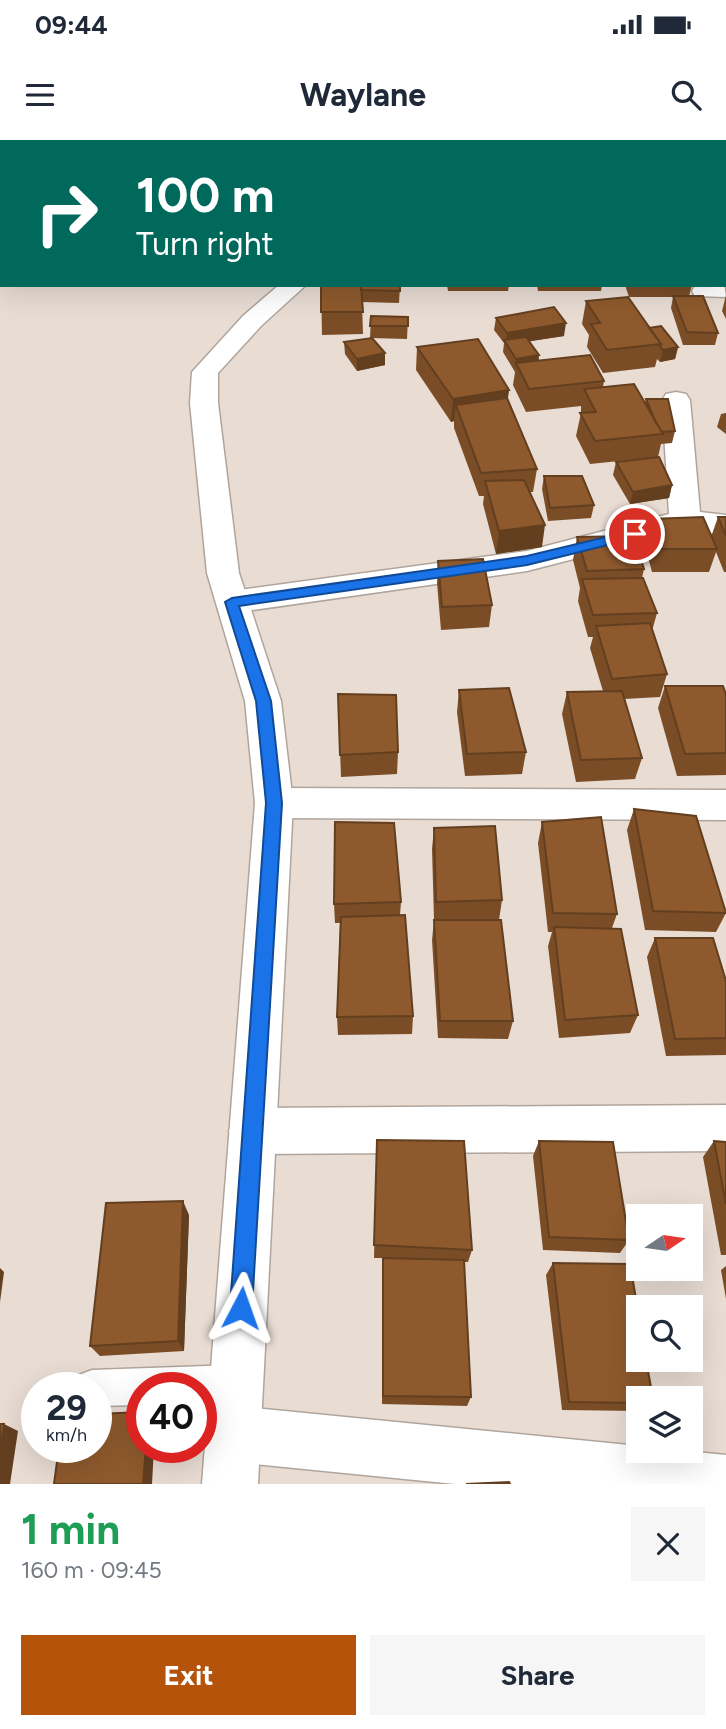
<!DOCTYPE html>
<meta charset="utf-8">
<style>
body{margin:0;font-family:Figtree,sans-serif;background:#f6f6f7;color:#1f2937;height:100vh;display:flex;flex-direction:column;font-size:26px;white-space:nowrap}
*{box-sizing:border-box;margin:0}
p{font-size:23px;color:#747a83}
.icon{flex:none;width:38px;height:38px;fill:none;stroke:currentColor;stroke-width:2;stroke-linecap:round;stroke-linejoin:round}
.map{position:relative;height:1344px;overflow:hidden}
.sheet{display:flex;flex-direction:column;background:#fff;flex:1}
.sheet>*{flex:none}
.hud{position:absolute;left:0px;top:0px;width:726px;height:147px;box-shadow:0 7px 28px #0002;background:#00695c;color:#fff;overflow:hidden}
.needle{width:46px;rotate:77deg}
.fabs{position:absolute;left:626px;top:1064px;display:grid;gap:14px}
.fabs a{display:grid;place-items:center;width:77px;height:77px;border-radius:0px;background:#fff;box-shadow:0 7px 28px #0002;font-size:35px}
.speed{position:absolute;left:21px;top:1232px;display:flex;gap:14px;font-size:35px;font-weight:700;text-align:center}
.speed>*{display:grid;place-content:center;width:91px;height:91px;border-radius:50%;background:#fff;box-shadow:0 7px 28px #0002;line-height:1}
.speed small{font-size:18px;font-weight:400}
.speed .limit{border:10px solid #d22;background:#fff;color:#111}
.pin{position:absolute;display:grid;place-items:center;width:60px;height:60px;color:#fff;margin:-30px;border:4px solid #fff;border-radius:50%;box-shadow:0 2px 7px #0007}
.me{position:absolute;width:77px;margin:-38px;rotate:4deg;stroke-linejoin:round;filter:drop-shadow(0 0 5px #0008)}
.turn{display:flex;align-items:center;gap:24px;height:147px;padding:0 21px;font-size:32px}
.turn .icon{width:91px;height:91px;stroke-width:2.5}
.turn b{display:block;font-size:49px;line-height:60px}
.round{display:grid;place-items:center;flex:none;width:74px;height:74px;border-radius:0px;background:#f6f6f7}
.head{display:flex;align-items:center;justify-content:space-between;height:119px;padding:0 21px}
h1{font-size:42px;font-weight:700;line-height:52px;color:#1e9e55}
.action{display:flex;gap:14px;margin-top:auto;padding:14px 21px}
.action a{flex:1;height:80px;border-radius:0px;background:#b45309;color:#fff;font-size:28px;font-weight:700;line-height:80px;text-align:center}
.action a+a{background:#f6f6f7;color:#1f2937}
.status{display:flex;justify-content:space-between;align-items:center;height:49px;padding:0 35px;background:#fff;direction:ltr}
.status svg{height:19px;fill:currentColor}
header{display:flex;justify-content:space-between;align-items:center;height:91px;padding:0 21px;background:#fff;font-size:32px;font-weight:700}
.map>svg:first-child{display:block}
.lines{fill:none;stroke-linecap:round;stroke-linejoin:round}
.lane-casing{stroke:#b0a59c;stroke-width:3}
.street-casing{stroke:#b0a59c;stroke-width:3}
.secondary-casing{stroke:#b0a59c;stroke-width:3}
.lane{fill:#fff;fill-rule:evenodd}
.street{fill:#fff;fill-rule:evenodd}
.secondary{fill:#fff;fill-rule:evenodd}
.wall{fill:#7a4d27}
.shaded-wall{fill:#633f20}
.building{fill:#8e5a2d;stroke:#633f20;stroke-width:2}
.route{fill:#1a73e8;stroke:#114b97;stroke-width:2}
</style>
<div class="status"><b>09:44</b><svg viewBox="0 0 49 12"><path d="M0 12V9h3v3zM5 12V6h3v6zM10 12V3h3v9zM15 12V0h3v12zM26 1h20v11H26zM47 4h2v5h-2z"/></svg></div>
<header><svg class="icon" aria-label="menu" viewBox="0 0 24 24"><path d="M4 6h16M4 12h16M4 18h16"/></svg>Waylane<svg class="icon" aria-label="search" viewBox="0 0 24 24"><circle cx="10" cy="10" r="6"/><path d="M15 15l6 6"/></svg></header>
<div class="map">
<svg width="726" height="1344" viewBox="0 0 726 1344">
<rect width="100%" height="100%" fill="#e8dcd3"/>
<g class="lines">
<defs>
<path id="lane" d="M236 1225 249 1230 254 1243 249 1256 236 1261 201 1263V1248H142V1265L96 1266V1248H74L79 1235 92 1230Z"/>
<path id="street" d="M724 61H726V75H724Z
M0 64H2V78H0Z
M724 143 726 157 695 156 692 151 695 146 724 145Z
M676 252 686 254 690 260 700 372 726 375V395L686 390 527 431 232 473 220 470 216 462 220 454 232 451 527 411 669 374 662 260 666 254Z
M274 648 726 650V680L274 678 260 674 255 663 260 652Z
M726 965V1011L253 1014 236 1007 229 991 236 975 253 968Z
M233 1266 639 1306V1311H686L726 1315V1344H455L233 1322 213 1314 205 1294 213 1274Z"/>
<path id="secondary" d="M301 0H321V2H301Z
M279 145H306L261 186 218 233V263L239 433 281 561 293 663 258 1344H202L255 663 245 561 207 433 190 263 192 232 243 176Z"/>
</defs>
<!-- lane casing -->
<use href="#lane" class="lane-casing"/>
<!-- street casing -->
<use href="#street" class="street-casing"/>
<!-- secondary casing -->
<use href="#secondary" class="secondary-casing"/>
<!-- lane -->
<use href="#lane" class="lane"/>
<!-- street -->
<use href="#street" class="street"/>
<!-- secondary -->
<use href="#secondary" class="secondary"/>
</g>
<!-- wall -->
<path class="wall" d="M321 145H400L399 163 362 162 363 194 322 195Z
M447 145H509L508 151H448Z
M537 145H602L601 151H538Z
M625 145H692L689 156 718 193 715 205H683L671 168 673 157H629Z
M726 155V179L722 171Z
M586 161 649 188 678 207 675 219 660 222 657 219 655 227 603 233 587 207 589 195 582 184Z
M371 176 408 177 407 199 370 198Z
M496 178 564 196 529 201 539 220 604 241 603 247 645 263 646 259 675 291 672 303 661 304 658 317 590 324 576 296 581 273V266L526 272 513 245 515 232 503 212 504 203 494 190Z
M344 202 385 213V225L357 231 345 214Z
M417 207 509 250 507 259 537 329 533 352H530L542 407 496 414 483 364 484 356H479L454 288V281L451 282 416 230Z
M726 273V294L717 287 721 274Z
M616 322 672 345 669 358 630 364 613 335Z
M544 336 594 365 591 378 548 381 542 349Z
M718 377H726V432H724L716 412 709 432H652L644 402 650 379 711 397Z
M577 397 644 429 642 438 657 473 652 491 667 534 660 557 624 559 642 618 635 639 576 642 562 574 567 552 603 551 590 508 593 497H588L578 461 580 448 573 420Z
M438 421 492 465 489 487 441 490 437 443Z
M665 546 726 554V635L677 636 658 568Z
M459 550 526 612 522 634 465 636 457 572Z
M338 554 398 612 397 634 341 637Z
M634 669 726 773 716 792 645 790 627 690Z
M542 682 617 774 612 788 638 875 630 893 559 898 548 806 552 792H548L538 703Z
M434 688 502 760 499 780 513 881 508 899 438 898 432 800 434 780 432 709Z
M401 762 400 775 413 876 412 894 338 895 337 877 340 783H335L334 764Z
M655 798 726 841V915L666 916 647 817Z
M377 1000 472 1110 468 1122H464L471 1257 467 1266 382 1264 383 1118H374Z
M539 1001 629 1100 620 1113 543 1110 533 1016Z
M714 1001 726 1002V1115H721L703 1017Z
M189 1075 184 1211 100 1216 90 1206Z
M553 1123 639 1258V1271L562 1270 546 1135Z
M726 1126V1159L721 1130Z"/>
<!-- shaded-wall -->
<path class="shaded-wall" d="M566 183 564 196 507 205 506 202 507 193Z
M678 207 675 219 660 222 663 210Z
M385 213V225L357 231V219Z
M539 215 538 228 516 223 514 232 516 219Z
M509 250 506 273 456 265 454 281 451 282 453 259Z
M672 345 669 358 630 364 633 352Z
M545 385 542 407 496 414 499 391Z
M183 1061 189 1075 184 1211 178 1201Z
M0 1128 4 1132 0 1162Z
M4 1284 18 1291 10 1344H0V1313Z
M146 1307H154L152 1344H143Z"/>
<!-- building -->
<path class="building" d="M321 145H361L363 172H321Z
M361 145H400V151L361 150Z
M673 156H703L718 193 687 192Z
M628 157 661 204 607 210 591 184 600 183 586 161Z
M554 167 566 183 507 193 496 178Z
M371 176 408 177V186H370Z
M661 186 678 207 663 210 660 206 661 204 649 188Z
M526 197 539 215 516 219 504 200Z
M372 198 385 213 357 219 344 202Z
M478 199 509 250 453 259 417 207Z
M590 215 604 241 529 249 516 223Z
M634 244 663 294 595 301 580 273 596 272 584 249Z
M507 258 537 329 481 333 456 265Z
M646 259H668L675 291 662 292 655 281Z
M659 317 672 345 633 352 616 322Z
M544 336H582L594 365 550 368Z
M524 340 545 385 499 391 485 341Z
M703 377 717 409H658L650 379Z
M718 377H726V396Z
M633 396 644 429 587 431 577 397Z
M483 419 492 465 442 467 438 421Z
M643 438 657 473 593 475 582 439Z
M650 483 667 534 612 539 596 486Z
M665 546H723L726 554V613L685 614Z
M509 548 526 612 467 614 459 550Z
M622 551 642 618 581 620 567 552Z
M338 554 396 555 398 612 340 615Z
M634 669 696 676 726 773 653 771Z
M601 677 617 774 553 773 542 682Z
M335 682 394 683 401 762 334 764Z
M495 686 502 760 436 762 434 688Z
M405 775 413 876 337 877 341 777Z
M434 780H501L513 881H440Z
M554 787 621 789 638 875 565 880Z
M655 798H713L726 841V898L675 899Z
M377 1000 464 1001 472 1110 374 1105Z
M539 1001 613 1002 629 1100 549 1097Z
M714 1001 726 1002V1064Z
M183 1061 178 1201 90 1206 106 1063Z
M383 1118 464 1120 471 1257 383 1256Z
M553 1123 630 1124 639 1176V1220H646L653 1258H639V1263L569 1262Z
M142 1272V1307H146L143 1344H54L59 1307H96V1274Z
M0 1284H4L0 1313Z
M509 1342 510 1344H466Z"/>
<!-- route -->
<path class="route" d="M635 390 642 394 640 397 527 425 239 466 271 561 282 663 252 1168 249 1175 241 1178 234 1175 230 1168 266 663 256 561 225 462 232 458 527 416Z"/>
</svg>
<div class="fabs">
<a><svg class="needle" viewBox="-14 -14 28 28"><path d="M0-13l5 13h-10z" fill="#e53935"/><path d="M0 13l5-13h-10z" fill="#747a83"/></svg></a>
<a><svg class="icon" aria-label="search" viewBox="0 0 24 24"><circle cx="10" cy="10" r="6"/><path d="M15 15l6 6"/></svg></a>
<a><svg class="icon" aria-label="layers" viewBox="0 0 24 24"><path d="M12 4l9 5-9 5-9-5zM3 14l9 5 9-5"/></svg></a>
</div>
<div class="speed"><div>29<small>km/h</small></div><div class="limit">40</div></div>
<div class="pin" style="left:635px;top:394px;background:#d93025"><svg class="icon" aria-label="arrive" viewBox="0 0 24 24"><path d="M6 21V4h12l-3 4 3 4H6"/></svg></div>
<svg class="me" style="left:241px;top:1168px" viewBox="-20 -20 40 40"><path d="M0-17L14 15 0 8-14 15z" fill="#1a73e8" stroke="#fff" stroke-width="4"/></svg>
<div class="hud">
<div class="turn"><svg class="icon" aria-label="right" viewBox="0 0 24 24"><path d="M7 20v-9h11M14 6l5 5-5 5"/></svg><div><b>100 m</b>Turn right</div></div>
</div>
</div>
<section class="sheet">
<div class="head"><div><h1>1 min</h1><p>160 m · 09:45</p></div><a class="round"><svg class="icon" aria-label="close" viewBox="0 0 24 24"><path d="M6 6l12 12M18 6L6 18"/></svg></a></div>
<div class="action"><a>Exit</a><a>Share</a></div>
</section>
